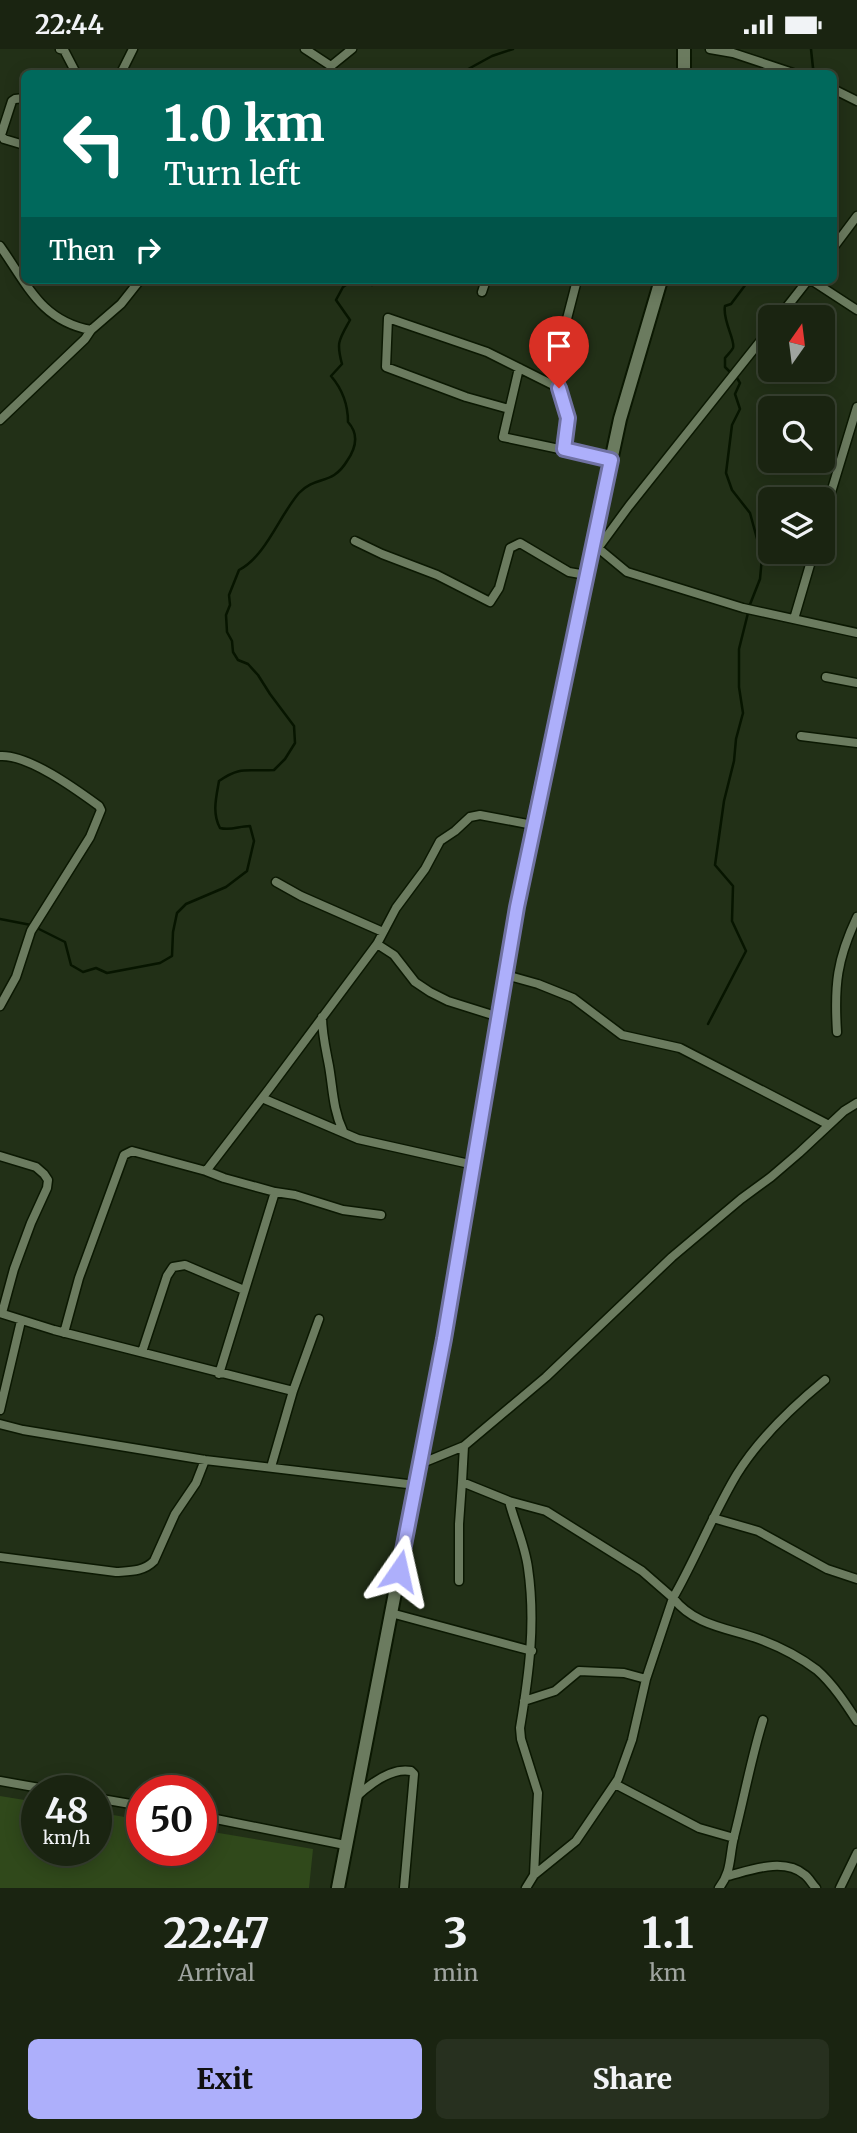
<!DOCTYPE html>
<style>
body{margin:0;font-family:Merriweather,serif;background:#27301f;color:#f1f3f6;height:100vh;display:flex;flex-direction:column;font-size:26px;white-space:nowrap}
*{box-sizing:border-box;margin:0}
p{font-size:23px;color:#9fa49f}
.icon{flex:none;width:38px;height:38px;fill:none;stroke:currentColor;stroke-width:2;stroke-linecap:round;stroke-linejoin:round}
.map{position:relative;height:1839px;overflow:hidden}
.sheet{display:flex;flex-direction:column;background:#1a2411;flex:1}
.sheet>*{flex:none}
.banner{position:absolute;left:21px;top:21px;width:816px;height:214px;border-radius:10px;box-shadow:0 4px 18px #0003,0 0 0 2px #384131;background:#00695c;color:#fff;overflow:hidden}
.needle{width:46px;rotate:14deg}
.buttons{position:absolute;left:758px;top:256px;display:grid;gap:14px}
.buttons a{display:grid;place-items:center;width:77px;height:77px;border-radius:10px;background:#1a2411;box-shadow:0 4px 18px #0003,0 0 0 2px #384131;font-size:35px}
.speed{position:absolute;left:21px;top:1726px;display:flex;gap:14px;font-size:35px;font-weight:700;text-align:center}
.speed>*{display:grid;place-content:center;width:91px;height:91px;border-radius:50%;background:#1a2411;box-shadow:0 4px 18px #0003,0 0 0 2px #384131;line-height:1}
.speed small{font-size:18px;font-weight:400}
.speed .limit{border:10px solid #d22;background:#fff;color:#111}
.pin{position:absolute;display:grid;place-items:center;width:60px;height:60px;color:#fff;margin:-72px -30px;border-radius:50% 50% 50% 0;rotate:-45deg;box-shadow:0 0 7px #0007}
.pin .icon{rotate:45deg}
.me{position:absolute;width:77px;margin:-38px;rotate:11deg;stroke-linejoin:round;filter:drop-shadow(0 0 5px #0008)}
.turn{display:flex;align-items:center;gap:24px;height:147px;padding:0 28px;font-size:32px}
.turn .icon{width:91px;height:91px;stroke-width:2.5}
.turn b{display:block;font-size:49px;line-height:60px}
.then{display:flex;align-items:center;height:66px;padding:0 28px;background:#0003;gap:14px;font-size:26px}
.eta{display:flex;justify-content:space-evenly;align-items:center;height:119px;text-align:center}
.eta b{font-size:42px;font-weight:800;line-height:49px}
.action{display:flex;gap:14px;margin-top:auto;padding:14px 28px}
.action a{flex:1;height:80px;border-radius:10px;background:#adaffb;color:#111;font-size:28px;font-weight:800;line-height:80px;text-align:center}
.action a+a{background:#27301f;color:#f1f3f6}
.status{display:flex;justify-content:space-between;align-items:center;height:49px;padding:0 35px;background:#1a2411;direction:ltr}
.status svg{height:19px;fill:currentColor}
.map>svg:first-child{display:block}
.green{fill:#30491b}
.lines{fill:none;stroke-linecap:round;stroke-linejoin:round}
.stream{stroke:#071500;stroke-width:2.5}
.minor-casing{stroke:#0b1802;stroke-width:11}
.secondary-casing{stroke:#0b1802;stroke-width:16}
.minor{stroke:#6b7b5f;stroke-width:8}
.secondary{stroke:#6b7b5f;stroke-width:12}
.route-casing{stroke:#7072a3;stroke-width:18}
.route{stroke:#adaffb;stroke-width:12}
</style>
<div class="status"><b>22:44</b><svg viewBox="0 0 49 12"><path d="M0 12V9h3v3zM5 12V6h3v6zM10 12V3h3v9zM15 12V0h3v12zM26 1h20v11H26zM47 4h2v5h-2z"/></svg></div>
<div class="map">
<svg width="857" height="1839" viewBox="0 0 857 1839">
<rect width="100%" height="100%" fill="#223017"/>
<!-- green -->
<path class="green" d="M0 1747 37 1753V1801H96V1763L142 1771V1801H201V1781L313 1800 309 1839H0Z"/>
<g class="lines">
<!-- stream -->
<path class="stream" d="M811 0 813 19 818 24
M461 24 492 7 513 0
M732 325 725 318V309C727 306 731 303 733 299 736 292 722 271 725 257L731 255 749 231
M737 329 740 334 735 345 740 360 732 376 726 424 732 441 750 464 762 508 760 530 749 558
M0 870 31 876
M37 879 65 893 71 916 83 923 96 919 107 924 160 914 172 907 173 883 177 864 186 855 226 838 247 822 254 792 250 777C239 777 231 782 220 779 212 764 216 749 219 732 242 716 248 723 274 721L285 710 295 694 294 677 270 645 258 626 248 615 238 611 233 603 232 592 227 583 226 566 230 556 229 546 239 521C266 507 279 467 299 444 316 426 332 437 347 412 356 399 359 385 348 373 348 355 343 341 331 327L342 315C336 293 339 291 350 271L336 251 343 238 352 232 372 236 377 231
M708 975 746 902 732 872 733 837 715 816 724 752 734 712 736 690 743 664 739 638V600L748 564"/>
<defs>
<path id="minor" d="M60 0 64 1 76 24
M305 0 331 17 352 0
M710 0 733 4 793 24
M121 24 133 0
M833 40 857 52
M24 49 15 50 12 52 1 86 4 90 24 96
M0 197C27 235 41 272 91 281
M833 199 857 167
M811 231 857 261
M482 243 486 231
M779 268 808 231
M519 319 503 388 611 411
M559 339 560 297 577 231
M509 360 466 348 386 318 388 269 487 303 559 339 568 369 563 400
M0 371 85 290 91 281 121 255 140 231
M822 473 857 358
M355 492 382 505 437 526 490 553 499 539 510 499 520 494 569 523 586 526
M598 499 627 523 743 559 857 584
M593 506 629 457 770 280
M794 570 814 502
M826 628 857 634
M801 687 857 694
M0 707C28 705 77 741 99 757L101 761 90 788 31 882 16 928 0 957
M276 833 301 847 383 883
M377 895 394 906 415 933 430 943 448 952 499 968
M506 926 538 935 573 949 622 986 680 999 829 1076
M322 968C322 985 326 1001 329 1017 333 1040 333 1061 343 1082
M837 983C834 936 837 910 857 868
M262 1049 358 1090 474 1116
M0 1107 36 1118 44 1125 48 1131 47 1139 31 1174 14 1220 2 1264
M381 1166 343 1161 295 1146 275 1143 224 1129 206 1122 269 1040 377 895 396 859 425 820 440 792 455 782 470 768 480 766 533 776
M0 1264 54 1281 293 1342
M64 1284 79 1229 124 1106 132 1102 206 1122
M142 1303 167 1227 173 1218 185 1216 244 1241
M219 1325 275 1143
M0 1361 21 1272
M0 1375 23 1381 205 1411 416 1436
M464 1397 462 1433 509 1452 546 1462 642 1522 673 1549C696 1509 713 1465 737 1425 760 1388 792 1358 825 1331
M420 1415 464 1397 546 1328 672 1208 741 1150 771 1128 799 1104 844 1062 857 1054
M271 1418 293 1342 319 1270
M509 1452C515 1475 525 1496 528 1519 536 1574 529 1625 520 1679L521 1690 538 1744 534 1826 576 1792 618 1730 632 1691 646 1630 673 1549C695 1577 728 1579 759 1590 778 1597 801 1609 817 1621 833 1635 846 1655 857 1672
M713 1469 758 1482 827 1520 857 1530
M0 1508 116 1523C130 1522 143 1523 154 1512L175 1465 196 1434 205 1411
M459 1532V1475L462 1433
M391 1564 532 1602
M524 1652 555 1642 579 1622 624 1624 646 1630
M0 1732 51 1741
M615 1735 699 1779 734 1789
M356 1748C370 1735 391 1718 411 1722L414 1725 404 1839
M96 1749 142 1757
M201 1767 345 1796
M728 1827C751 1821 784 1808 805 1826 809 1829 812 1835 816 1839
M526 1839 534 1826
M719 1839C732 1822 729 1808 734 1788 744 1749 751 1710 763 1671
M840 1839 857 1804"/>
<path id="secondary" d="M684 0V24
M338 1839 444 1290 517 858 533 776 620 370 661 231"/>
</defs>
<!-- minor casing -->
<use href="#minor" class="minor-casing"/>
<!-- secondary casing -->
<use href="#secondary" class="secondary-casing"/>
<!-- minor -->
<use href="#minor" class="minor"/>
<!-- secondary -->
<use href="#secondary" class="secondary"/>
</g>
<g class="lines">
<defs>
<path id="route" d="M399 1522 444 1290 517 858 611 411 564 400 568 369 559 339"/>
</defs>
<!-- route casing -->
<use href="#route" class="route-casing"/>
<!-- route -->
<use href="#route" class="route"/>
</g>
</svg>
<div class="buttons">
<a><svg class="needle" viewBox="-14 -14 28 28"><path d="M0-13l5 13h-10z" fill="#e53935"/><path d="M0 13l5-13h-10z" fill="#9fa49f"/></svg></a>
<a><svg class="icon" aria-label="search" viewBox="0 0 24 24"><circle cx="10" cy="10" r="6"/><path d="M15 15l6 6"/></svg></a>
<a><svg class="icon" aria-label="layers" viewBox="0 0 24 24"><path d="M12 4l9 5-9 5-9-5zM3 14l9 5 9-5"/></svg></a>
</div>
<div class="speed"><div>48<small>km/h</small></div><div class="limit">50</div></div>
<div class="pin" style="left:559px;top:339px;background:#d93025"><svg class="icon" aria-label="arrive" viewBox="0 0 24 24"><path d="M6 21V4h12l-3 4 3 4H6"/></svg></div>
<svg class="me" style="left:399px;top:1522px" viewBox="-20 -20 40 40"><path d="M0-17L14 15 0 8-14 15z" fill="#adaffb" stroke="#fff" stroke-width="4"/></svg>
<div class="banner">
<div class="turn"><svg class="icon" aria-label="left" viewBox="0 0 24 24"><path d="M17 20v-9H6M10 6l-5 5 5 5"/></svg><div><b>1.0 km</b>Turn left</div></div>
<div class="then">Then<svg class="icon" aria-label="right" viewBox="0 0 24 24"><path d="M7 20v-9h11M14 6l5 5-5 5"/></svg></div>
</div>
</div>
<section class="sheet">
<div class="eta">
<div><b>22:47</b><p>Arrival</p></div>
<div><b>3</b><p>min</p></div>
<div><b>1.1</b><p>km</p></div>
</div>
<div class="action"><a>Exit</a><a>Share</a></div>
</section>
